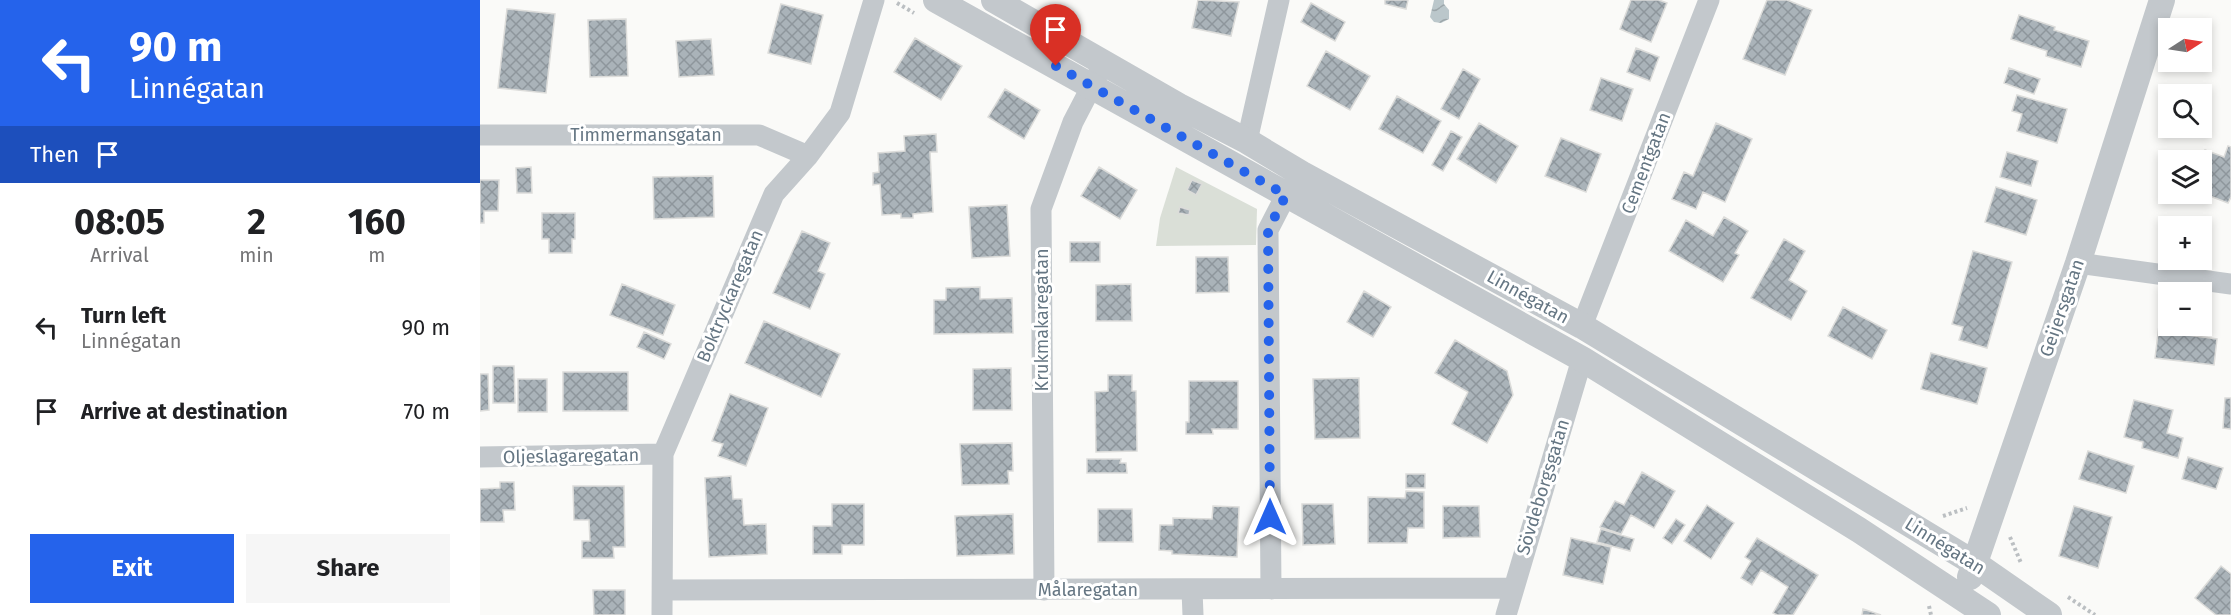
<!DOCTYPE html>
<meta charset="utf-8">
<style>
body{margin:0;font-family:"Fira Sans",sans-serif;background:#f6f6f6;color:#202124;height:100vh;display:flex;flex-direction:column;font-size:22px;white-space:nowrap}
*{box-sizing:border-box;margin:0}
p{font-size:20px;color:#757577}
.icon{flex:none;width:33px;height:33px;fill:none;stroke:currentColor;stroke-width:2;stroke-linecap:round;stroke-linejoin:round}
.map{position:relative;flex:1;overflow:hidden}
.drawer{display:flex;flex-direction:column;background:#fff;width:480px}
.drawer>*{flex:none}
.hud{background:#2563eb;color:#fff;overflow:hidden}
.needle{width:39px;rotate:78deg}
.controls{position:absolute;left:1678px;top:18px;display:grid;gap:12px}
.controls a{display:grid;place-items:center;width:54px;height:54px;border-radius:0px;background:#fff;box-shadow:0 3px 9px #0003;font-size:30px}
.pin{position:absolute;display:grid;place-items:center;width:51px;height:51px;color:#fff;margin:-62px -26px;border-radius:50% 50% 50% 0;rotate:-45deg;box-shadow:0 0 6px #0007}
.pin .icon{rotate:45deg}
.me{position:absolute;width:66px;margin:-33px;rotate:0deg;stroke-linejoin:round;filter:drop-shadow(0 0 4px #0008)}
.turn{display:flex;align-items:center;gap:21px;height:126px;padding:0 30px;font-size:27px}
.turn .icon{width:78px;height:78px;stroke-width:2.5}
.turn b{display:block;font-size:42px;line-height:51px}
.then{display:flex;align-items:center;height:57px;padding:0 30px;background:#0003;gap:12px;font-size:22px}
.eta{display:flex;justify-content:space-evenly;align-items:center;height:102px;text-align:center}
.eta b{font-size:36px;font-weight:700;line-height:42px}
.button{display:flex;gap:12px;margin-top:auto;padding:12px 30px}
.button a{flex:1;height:69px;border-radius:0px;background:#2563eb;color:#fff;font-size:24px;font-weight:700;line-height:69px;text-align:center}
.button a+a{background:#f6f6f6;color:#202124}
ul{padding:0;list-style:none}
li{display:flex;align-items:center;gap:18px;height:84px;padding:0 30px}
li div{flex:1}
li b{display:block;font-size:22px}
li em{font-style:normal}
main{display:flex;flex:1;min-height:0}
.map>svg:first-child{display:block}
.grass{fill:#dadfd7}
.water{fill:url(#water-waves)}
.building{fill:url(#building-cross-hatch);stroke:#dcdcda;stroke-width:1.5}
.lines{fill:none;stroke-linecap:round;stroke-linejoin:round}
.path{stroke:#bbbfc2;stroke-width:4;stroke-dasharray:3 3;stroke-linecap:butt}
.minor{stroke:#c3c8cc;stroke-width:21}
.tertiary{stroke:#c3c8cc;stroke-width:26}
.route{stroke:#2563eb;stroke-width:10;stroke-dasharray:0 18}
.labels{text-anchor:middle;stroke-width:6;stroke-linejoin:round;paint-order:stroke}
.street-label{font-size:18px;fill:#657683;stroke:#fff}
</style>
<main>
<section class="drawer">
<div class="hud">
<div class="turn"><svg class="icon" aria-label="left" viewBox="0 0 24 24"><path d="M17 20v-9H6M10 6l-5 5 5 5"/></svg><div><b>90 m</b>Linnégatan</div></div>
<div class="then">Then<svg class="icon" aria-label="arrive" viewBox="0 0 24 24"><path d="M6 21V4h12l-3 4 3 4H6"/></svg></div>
</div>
<div class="eta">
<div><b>08:05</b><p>Arrival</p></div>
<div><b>2</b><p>min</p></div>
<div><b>160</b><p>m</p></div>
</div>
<ul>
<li><svg class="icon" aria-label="left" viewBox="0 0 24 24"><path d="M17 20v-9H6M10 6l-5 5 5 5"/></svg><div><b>Turn left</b><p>Linnégatan</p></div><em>90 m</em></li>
<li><svg class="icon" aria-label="arrive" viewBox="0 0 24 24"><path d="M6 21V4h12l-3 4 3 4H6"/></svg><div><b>Arrive at destination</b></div><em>70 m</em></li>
</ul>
<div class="button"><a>Exit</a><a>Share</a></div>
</section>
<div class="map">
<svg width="1751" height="615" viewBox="0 0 1751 615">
<defs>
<pattern id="water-waves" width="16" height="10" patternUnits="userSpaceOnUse" patternTransform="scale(1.5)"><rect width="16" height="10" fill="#bbc7cb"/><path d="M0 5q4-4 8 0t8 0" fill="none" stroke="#9ca6aa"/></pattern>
<pattern id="building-cross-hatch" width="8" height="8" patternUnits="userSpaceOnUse" patternTransform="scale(1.5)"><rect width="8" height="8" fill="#aab3b9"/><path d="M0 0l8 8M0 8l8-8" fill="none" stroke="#8e969c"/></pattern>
</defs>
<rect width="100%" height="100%" fill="#fafaf8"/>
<!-- grass -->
<path class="grass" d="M696 167 777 209 776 245 676 246 680 218Z"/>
<!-- water -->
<path class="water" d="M954 0H964V4L969 10V19L961 23 954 22 950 17Z"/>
<!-- building -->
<path class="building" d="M718 0 759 2 751 36 712 28Z
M905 0H928L926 9 905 4Z
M1151 0H1179L1187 3 1171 42 1140 29Z
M1287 0H1307L1332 10 1305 75 1263 59Z
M831 3 865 22 855 41 821 22Z
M301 4 343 15 331 64 288 53Z
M27 9 75 14 66 93 18 88Z
M1539 15 1575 27 1574 30 1609 41 1601 67 1566 56 1567 51 1531 39Z
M146 19 148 76 110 77 108 20Z
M435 38 482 66 461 100 414 72Z
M231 39 234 75 199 77 196 41Z
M1156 48 1179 57 1170 81 1147 72Z
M846 51 890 76 870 110 827 86Z
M1529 68 1560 79 1554 94 1524 83Z
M983 69 1000 79 979 119 961 109Z
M1121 78 1153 89 1142 121 1110 110Z
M525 89 560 110 544 139 508 117Z
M1537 95 1587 109 1577 143 1537 131 1542 114 1532 111Z
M917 96 961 121 943 153 899 129Z
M999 123 1038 146 1016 183 977 159Z
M1236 123 1272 139 1245 202 1223 192 1216 209 1192 199 1204 172 1213 176Z
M971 131 982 137 963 171 952 165Z
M456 134 457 152H450L453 212 433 214V218H421V214L402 215 400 184 393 185V173L399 172 398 153 425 151 424 136Z
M1081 138 1121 154 1106 192 1065 176Z
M1748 146 1751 147V197L1748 203 1722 193 1721 160 1725 150 1744 157Z
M1527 152 1558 161 1551 186 1520 177Z
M51 167 52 193H37L36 168Z
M619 167 657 190 640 219 601 196Z
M233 176 234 217 174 219 173 177Z
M0 180H19L18 211H4V223H0Z
M712 180 722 184 716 195 707 190Z
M1516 187 1557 200 1546 235 1505 222Z
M527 205 530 256 492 258 489 207Z
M700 207 710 210 709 215 698 213Z
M62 213H95V239H92V253H69V239H62Z
M1244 217 1268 231 1255 253 1259 255 1243 282 1189 251 1206 220 1233 236Z
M322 231 350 243 338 271 345 274 330 309 293 293Z
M1304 239 1325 251 1309 280 1327 291 1311 320 1271 298Z
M590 242H620V262H590Z
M1493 251 1532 262 1507 348 1479 340 1483 327 1472 324Z
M716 257H748L749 292 716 293Z
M142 284 195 305 183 335 130 315Z
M651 284 652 321H616V285Z
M500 287V299L532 298 533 333 454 334V300H466V288Z
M884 291 911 307 893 337 867 322Z
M1363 307 1407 330 1392 359 1348 336Z
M1680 317 1689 318V326H1709L1708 335 1737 339 1734 365 1675 358Z
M284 321 360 354 341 397 265 363Z
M164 332 191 344 184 359 157 347Z
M975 340 1027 371 1033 395 1007 443 972 424 988 392 955 373Z
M1451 353 1507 368 1497 404 1441 389Z
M13 366H34L35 403H13Z
M531 368 532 410H493V369Z
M83 372H148V411H83Z
M0 374H8L9 410 0 411Z
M628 375H652V391H656L657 451 616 452 615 392 628 391Z
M879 378 880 438 835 439 833 379Z
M38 379H67V412H38Z
M709 381H758V429H732L733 434H706V422H709Z
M250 394 288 408 266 466 238 456 243 444 232 441Z
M1745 398H1751V429L1743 428Z
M1654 400 1693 410 1687 433 1703 438 1698 458 1662 448 1663 442 1644 437Z
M532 443 533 471H528L529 484 482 485 480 444Z
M1608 451 1654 466 1646 493 1599 479Z
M1708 457 1743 468 1736 489 1702 479Z
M607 459H641L640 463H646L647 473H607Z
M1162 472 1195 491 1174 528 1151 515 1141 534 1120 527 1135 501 1144 505Z
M926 474H945V488H926Z
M251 476 253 499H262L264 525 286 524 287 554 229 557 225 478Z
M20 482H34L35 510H23L24 522H0V489L20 488Z
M93 486H144L145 547H133L134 558H102V541H110L109 520H94Z
M926 491 944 492V528H928L927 543H888V497L925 498Z
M352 504H384V545H362V554H333V526H352Z
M822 504H853L855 544 823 545Z
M1227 505 1254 523 1231 559 1204 541Z
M733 506 759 507 757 557 692 554V551L679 550 680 525H693V518L732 519Z
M963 506H999L1000 537 963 538Z
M1594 506 1632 517 1618 568 1579 556Z
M618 509H652L653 542H618Z
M533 514 534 554 477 556 475 516Z
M1196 519 1205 525 1192 544 1183 538Z
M1121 529 1154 539 1150 551 1117 542Z
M1091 538 1131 547 1123 584 1083 575Z
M1277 538 1338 575 1313 615H1297L1293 613 1308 587 1281 570 1272 585 1261 578 1271 561 1265 557Z
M1741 566 1751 574V615H1736L1715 598Z
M113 590H145V615H114Z
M1383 609 1401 615H1382Z"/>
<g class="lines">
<!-- path -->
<path class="path" d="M417 3 434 13
M1463 516 1487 508
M1530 537 1541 563
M1588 597 1615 615
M1449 606 1451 615"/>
<!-- minor -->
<path class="minor" d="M0 135H279L328 156
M767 141 799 0
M1598 263 1751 284
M1102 326 1229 0
M0 457 183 454
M791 589 788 230 806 195 815 183
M184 590 1033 588
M564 590 561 209 593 122 618 74
M712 590 713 615
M182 615 183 454 294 194 328 156 360 113 394 0
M1026 615 1102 359"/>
<!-- tertiary -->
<path class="tertiary" d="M456 0 1102 359 1379 530 1508 615
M514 0 699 106 767 141 822 174 1102 326 1494 563 1569 615
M1490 577 1598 263 1682 0"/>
</g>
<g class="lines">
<!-- route -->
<path class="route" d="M576 66 806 195 788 230 790 517"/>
</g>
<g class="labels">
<!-- street labels -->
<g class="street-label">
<text x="166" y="141">Timmermansgatan</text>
<text transform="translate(1166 163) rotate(-69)" y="6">Cementgatan</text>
<text transform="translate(250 296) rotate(-67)" y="6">Boktryckaregatan</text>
<text transform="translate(1048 297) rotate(29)" y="6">Linnégatan</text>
<text transform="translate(1582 308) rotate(-71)" y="6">Geijersgatan</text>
<text transform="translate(562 320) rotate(-90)" y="6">Krukmakaregatan</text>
<text transform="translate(91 456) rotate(-1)" y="6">Oljeslagaregatan</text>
<text transform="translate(1063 487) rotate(-73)" y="6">Sövdeborgsgatan</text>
<text transform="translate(1465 546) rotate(32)" y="6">Linnégatan</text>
<text x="608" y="596">Målaregatan</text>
</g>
</g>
</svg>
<div class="controls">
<a><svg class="needle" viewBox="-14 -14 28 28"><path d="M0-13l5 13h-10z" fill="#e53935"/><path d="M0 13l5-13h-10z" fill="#757577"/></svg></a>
<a><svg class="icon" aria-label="search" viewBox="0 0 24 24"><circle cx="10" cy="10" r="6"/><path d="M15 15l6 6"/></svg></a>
<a><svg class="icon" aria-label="layers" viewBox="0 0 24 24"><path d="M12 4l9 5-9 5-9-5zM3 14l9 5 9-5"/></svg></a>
<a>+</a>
<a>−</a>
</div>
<div class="pin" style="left:576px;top:66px;background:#d93025"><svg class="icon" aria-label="arrive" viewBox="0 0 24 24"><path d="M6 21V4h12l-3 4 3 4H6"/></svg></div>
<svg class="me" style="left:790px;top:517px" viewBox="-20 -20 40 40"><path d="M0-17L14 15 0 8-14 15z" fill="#2563eb" stroke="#fff" stroke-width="4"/></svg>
</div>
</main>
